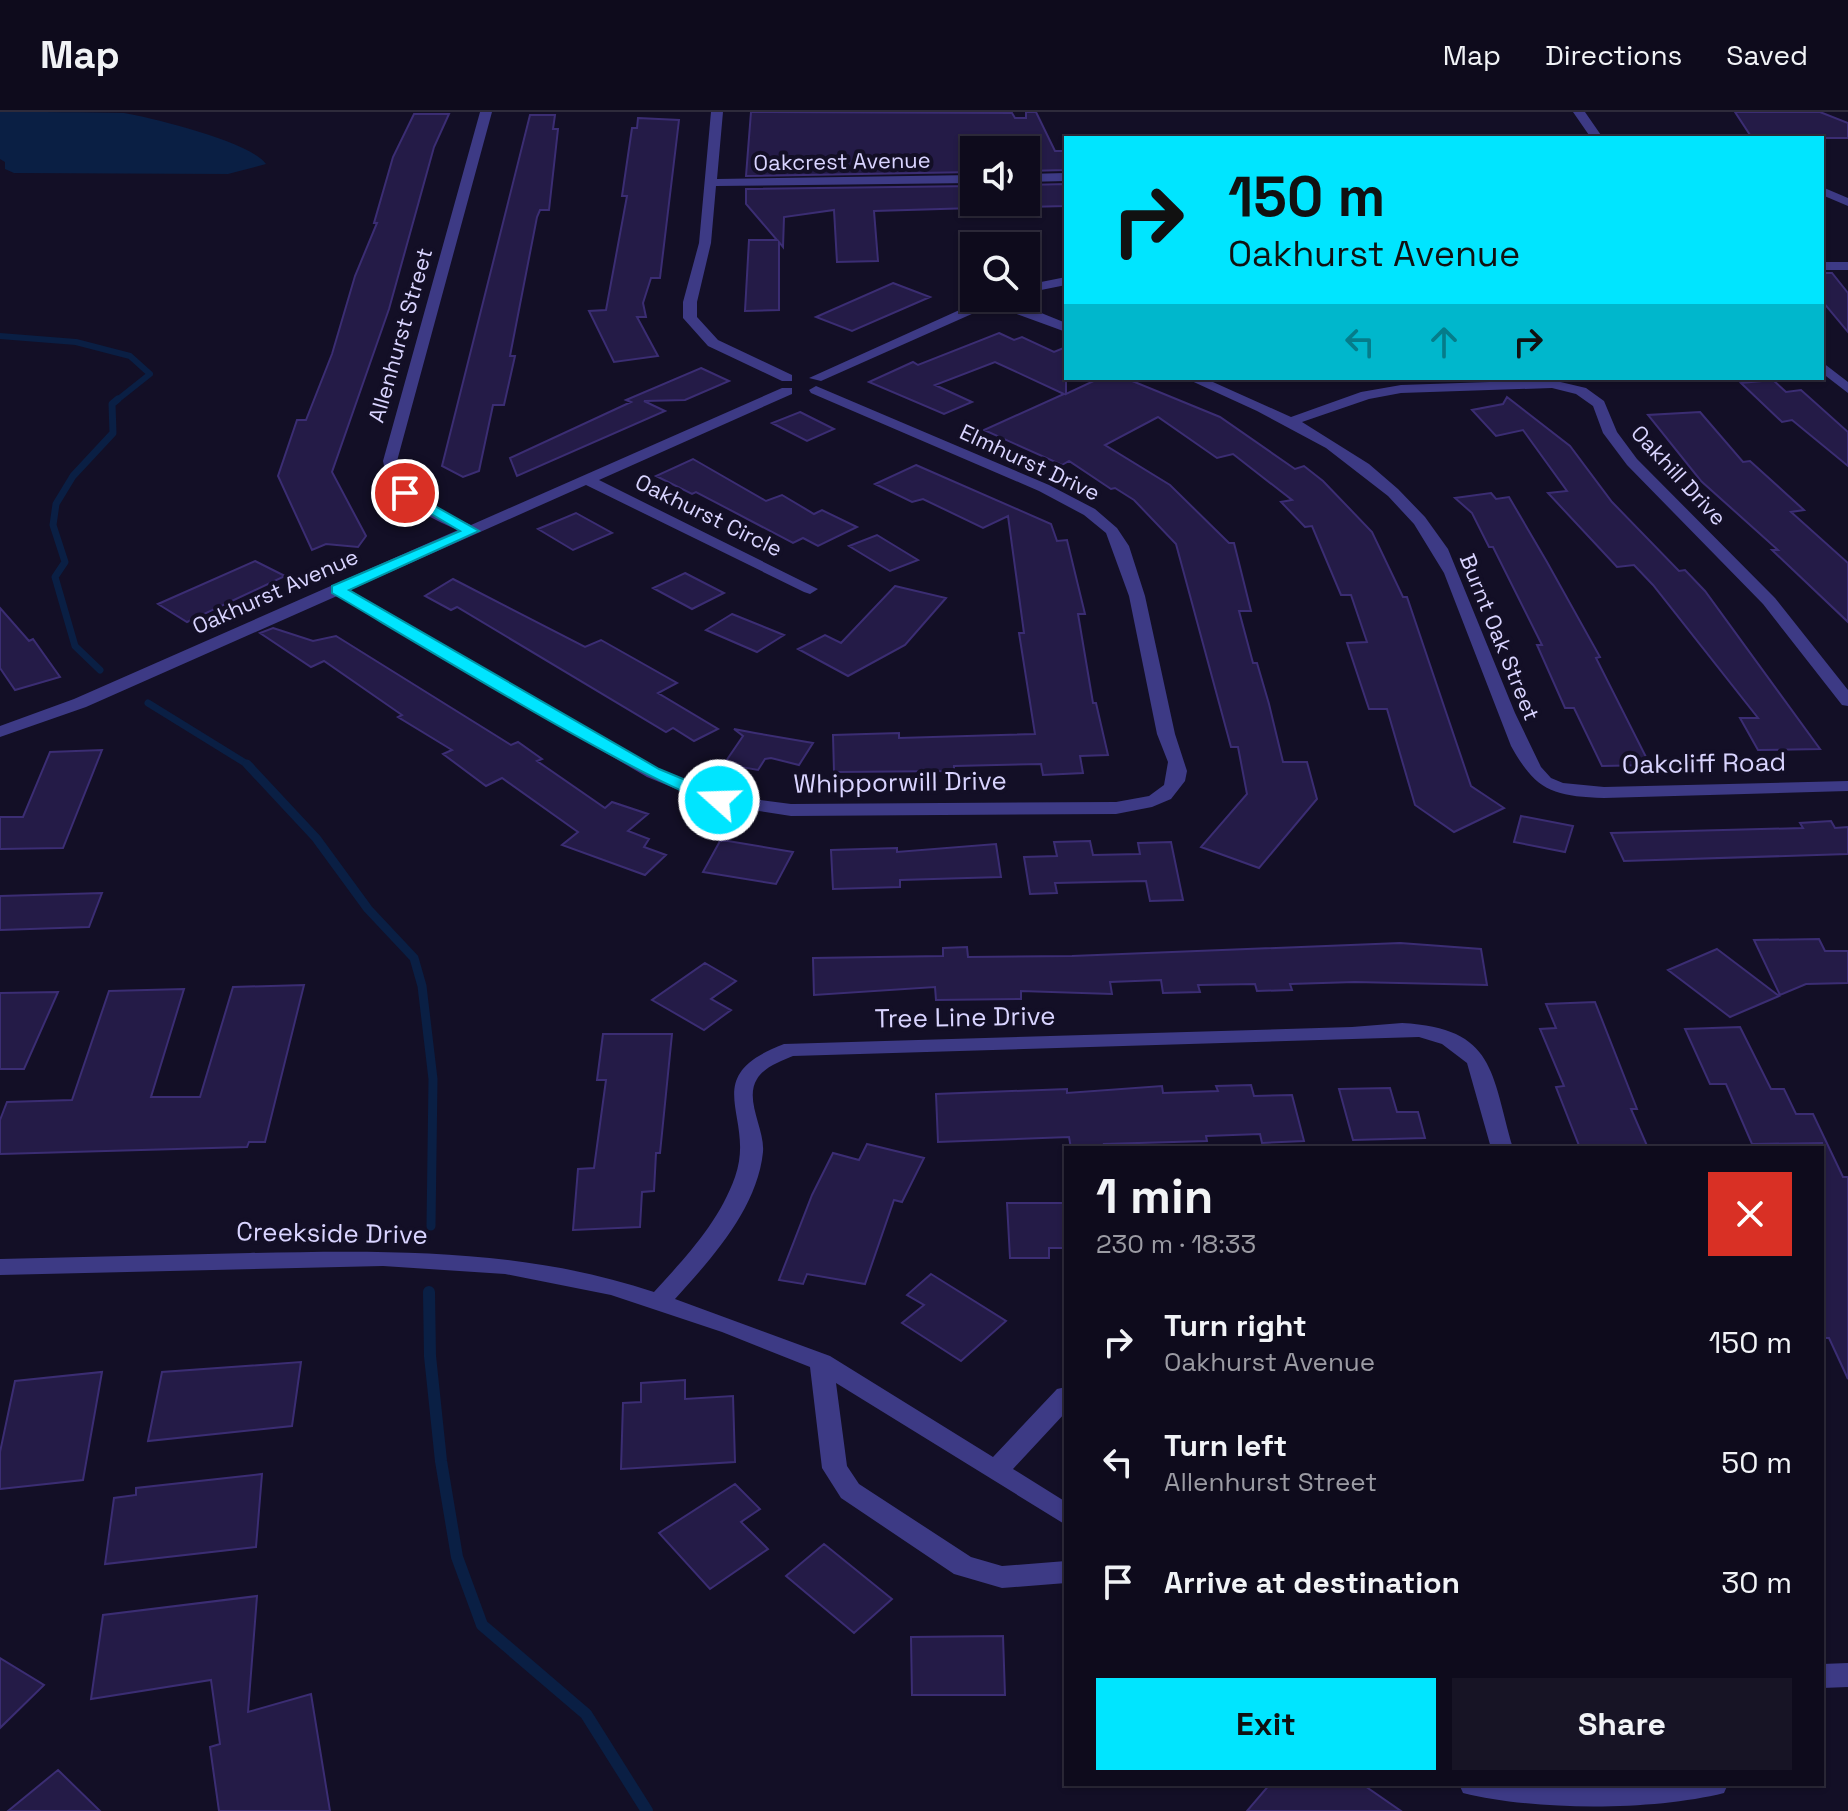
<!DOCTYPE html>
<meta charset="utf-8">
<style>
body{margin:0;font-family:"Space Grotesk",sans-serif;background:#171425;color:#f1f3f6;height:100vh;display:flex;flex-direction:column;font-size:30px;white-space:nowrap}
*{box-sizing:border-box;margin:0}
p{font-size:26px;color:#9b9ba3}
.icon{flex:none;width:44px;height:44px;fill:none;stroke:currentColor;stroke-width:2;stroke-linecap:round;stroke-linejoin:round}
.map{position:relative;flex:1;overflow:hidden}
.sheet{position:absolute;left:1064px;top:1034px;width:760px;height:640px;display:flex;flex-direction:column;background:#0e0b1c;border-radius:0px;box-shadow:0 2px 6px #0004,0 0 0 2px #2e2b3b}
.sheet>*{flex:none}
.hud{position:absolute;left:1064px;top:24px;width:760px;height:244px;border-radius:0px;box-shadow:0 2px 6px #0004,0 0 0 2px #2e2b3b;background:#00e5ff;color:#111;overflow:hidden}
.fabs{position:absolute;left:960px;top:24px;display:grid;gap:16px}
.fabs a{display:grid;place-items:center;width:80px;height:80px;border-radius:0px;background:#0e0b1c;box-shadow:0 2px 6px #0004,0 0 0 2px #2e2b3b;font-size:40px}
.pin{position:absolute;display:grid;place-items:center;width:68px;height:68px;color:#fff;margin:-34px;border:4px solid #fff;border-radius:50%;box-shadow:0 2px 8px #0007}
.me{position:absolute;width:88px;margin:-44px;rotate:290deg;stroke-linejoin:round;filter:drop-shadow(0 0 6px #0008)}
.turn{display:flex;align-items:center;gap:28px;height:168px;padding:0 32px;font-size:36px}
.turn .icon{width:104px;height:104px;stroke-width:2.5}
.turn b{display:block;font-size:56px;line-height:68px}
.lanes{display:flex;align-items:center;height:76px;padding:0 32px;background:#0003;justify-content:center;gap:40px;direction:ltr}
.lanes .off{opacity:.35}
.round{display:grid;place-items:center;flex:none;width:84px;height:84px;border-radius:0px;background:#171425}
.overview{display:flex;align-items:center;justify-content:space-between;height:136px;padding:0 32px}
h1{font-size:48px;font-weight:800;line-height:60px}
.cta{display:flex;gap:16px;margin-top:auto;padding:16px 32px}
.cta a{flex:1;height:92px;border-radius:0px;background:#00e5ff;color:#111;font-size:32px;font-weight:800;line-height:92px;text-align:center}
.cta a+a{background:#171425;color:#f1f3f6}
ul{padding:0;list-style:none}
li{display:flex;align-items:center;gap:24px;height:120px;padding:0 32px}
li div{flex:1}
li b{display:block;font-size:30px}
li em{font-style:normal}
header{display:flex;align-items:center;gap:48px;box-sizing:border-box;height:112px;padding:0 40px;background:#0e0b1c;border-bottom:2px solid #2e2b3b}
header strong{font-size:38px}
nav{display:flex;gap:44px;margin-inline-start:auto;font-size:28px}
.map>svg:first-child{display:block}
.water{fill:#0a1f44}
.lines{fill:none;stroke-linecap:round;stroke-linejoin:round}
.stream-far3{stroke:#0a1f44;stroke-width:6}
.stream-far2{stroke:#0a1f44;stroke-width:7}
.stream-far1{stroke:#0a1f44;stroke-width:9}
.stream{stroke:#0a1f44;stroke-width:12}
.building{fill:#241b47;stroke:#3b2d73;stroke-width:2}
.minor{fill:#3d3a85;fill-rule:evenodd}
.route{fill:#00e5ff;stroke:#0095a6;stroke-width:2}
.labels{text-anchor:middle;stroke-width:8;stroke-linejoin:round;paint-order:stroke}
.far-street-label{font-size:22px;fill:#d9d4ff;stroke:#130f26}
.street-label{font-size:26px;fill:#d9d4ff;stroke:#130f26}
</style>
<header>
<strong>Map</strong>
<nav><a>Map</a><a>Directions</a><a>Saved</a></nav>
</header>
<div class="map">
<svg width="1848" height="1699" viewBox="0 0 1848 1699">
<rect width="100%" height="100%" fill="#130f26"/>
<!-- water -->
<path class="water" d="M0 0C39 0 85 0 124 1 153 6 251 30 266 52L228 62 14 61 5 57V50L0 47Z"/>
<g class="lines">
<!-- stream-far3 -->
<path class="stream-far3" d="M0 224 76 230 130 244 150 262 116 289"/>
<!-- stream-far2 -->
<path class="stream-far2" d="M100 558 75 534 55 465 65 450 53 413 56 392 73 364 113 321 112 292 118 287
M148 591 250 654"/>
<!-- stream-far1 -->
<path class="stream-far1" d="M247 652 316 726 368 797 414 846 422 874 433 967 431 1114"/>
<!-- stream -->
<path class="stream" d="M429 1180 430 1244 441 1349 457 1445 482 1513 586 1602 647 1699"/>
</g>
<!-- building -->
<path class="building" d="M751 0 1012 1 1015 6H1026V0H1036L1055 39H1066V58L1026 59V38H974V60L746 64Z
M1735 0H1820L1848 11V26H1752Z
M414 2H449L434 35 389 197 332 360 366 424 358 435 326 432 312 438 278 364 297 308H306L332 242 355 164 377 111H374L393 45Z
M530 3H555L553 17H558L549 98H540L537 105 510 244H515L504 293H493L479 359 463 365 442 354Z
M638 6 679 8 660 166H651L643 191 646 205H637L658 244 614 250 589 199 606 198 627 84H622L632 16H637Z
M1066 72V94L1026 95V73Z
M974 74V96L874 99 878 149 837 150 834 98 784 105 783 135 779 130V198L745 199 749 128H777L746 92V77Z
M1822 161H1832L1848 181V220L1822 189Z
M893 171 930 185 852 219 816 205Z
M999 221 1014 228 1022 225 1054 240 1066 235V282L1100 266H1125L1220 305 1295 357 1304 354 1323 369 1372 420 1403 485H1407L1471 674 1504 696 1454 720 1415 693 1387 597H1369L1347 531 1367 530 1351 483H1341L1312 414 1305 415 1281 390 1292 388 1233 342 1217 346 1158 305 1105 333 1170 373 1229 431H1234L1251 499H1239L1253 551H1257L1269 592 1283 650H1307L1317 687 1259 756 1201 735 1247 682 1238 635H1231L1176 432 1134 388 1115 376 1111 377 1069 349 1062 353 984 318 1064 282 995 250 935 273 972 290 944 302 869 270 913 250 918 253Z
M701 256 729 269 685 288 644 289 665 299 517 364 510 346 631 290 626 288Z
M1773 268 1786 280 1801 278 1848 320V354L1792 308 1782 310 1741 271Z
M1507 285 1570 334 1612 390 1679 459 1685 458 1705 479 1820 637 1758 638 1740 606H1758L1653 473 1634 453 1617 455 1548 381 1567 379 1523 318 1496 324 1472 298 1503 292Z
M800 300 834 317 807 329 772 311Z
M1700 300 1743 350 1750 349 1804 398 1791 400 1848 451V510L1772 438H1778L1701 369 1648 303Z
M693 347 766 389 782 383 814 402 822 398 857 415 818 434 803 426 793 431 696 380 692 382 656 364Z
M916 353 1051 412 1057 429 1067 428 1085 502H1078L1093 591H1096L1108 643 1080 644 1083 661 1043 663 1041 652 954 654V659L834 660 833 623 899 621V626L1035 622 1019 521H1024L1008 404 983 416 923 387 912 390 875 372Z
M1491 381 1496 387 1509 385 1547 450 1600 545 1596 546 1650 653 1602 654 1574 596H1565L1537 533H1542L1493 435H1489L1472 401 1455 386Z
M576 401 612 421 573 438 538 417Z
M877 423 918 448 890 459 849 434Z
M255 449 285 464 187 510 158 492Z
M685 461 724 481 692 497 653 476Z
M453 467 585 535 601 528 677 571 658 581 718 617 694 629 673 616 666 620 457 495 451 498 425 484Z
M895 474 946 486 905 533 848 564 798 537 825 523 841 531Z
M0 496 29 529 33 527 60 565 15 578 0 556Z
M732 502 784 523 757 540 706 518Z
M273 516 313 529 336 524 511 633 518 630 542 647 537 649 605 696 612 690 648 702 628 719 649 727 644 735 666 743 645 763 562 733 578 720 502 666 486 674 443 642 452 638 398 605 402 603 324 549 311 555 260 521Z
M734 617 755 621 813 631 799 653 771 646 765 647 758 658 724 652 743 624Z
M102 638 63 736 0 737V705H23L50 640Z
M1521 704 1573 714 1565 740 1514 730Z
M1831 709 1835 716 1848 715V742L1624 749 1611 721 1803 716 1800 711Z
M720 729H728L793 740 776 772 703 760Z
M1090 729 1093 743 1140 742 1138 731 1171 730 1183 788 1150 789 1146 769 1055 771 1057 781 1030 782 1024 745 1057 744 1054 730Z
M996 732 1001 765 900 768V775L833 777 831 738 897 736V740Z
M102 781 89 815 0 818V784Z
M1819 827 1825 839H1848V871L1806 872 1780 883 1754 828Z
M1400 831 1481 837 1487 873 1355 870 1290 872 1292 878 1257 879 1255 872 1198 873 1200 880 1163 881 1161 868 1110 870 1112 882 1021 879V887L936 888 935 875 814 883 813 846 943 844V836L967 835 968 845 1072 844Z
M1717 837 1779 884 1730 905 1668 858Z
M705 851 736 869 711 887 731 898 704 918 652 888Z
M304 873 265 1030H249L247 1035 0 1042V1008L7 990 72 988 109 879 184 877 151 985H200L233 875Z
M58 880 24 957H0V881Z
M1595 890 1637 997H1631L1648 1036H1580L1556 975 1564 974 1540 917 1556 916 1546 892Z
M1740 915 1771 977H1784L1796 1002H1813L1843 1065H1848V1267L1829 1226H1822V1031L1752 1032 1726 972H1710L1685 917Z
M603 922H672L660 1041H656L654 1079 642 1080 640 1115 573 1118 578 1057 594 1056 606 968H597Z
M1251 973 1254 984 1292 983 1304 1029 1262 1031 1260 1022 1206 1024 1207 1029 1104 1032 1105 1036H1071L1069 1025 938 1030 936 982 1067 977V981L1162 974 1163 981 1218 979 1216 974Z
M1390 976 1397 1000H1418L1425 1026 1353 1028 1339 977Z
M867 1032 924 1046 902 1090 894 1088 865 1172 807 1162 803 1172 779 1168 812 1083 833 1041 859 1048Z
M1007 1091H1066V1136H1049V1146H1010Z
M931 1162 1006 1209 961 1249 902 1211 924 1193 907 1183Z
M301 1250 292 1314 148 1329 162 1260Z
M102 1260 83 1368 0 1377V1340L15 1269Z
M685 1268V1287L733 1284 735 1350 621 1357 623 1291 641 1290V1271Z
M262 1362 256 1435 105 1452 114 1386 136 1383V1376Z
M735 1372 760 1397 741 1410 768 1437 710 1477 659 1421Z
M824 1432 892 1487 854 1521 786 1464Z
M257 1484 248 1600 311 1582 330 1699H219L210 1635 220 1632 211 1568 91 1587 103 1503Z
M1003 1524 1005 1583H912L911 1525Z
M0 1546 44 1573 0 1616Z
M58 1658 100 1699H8Z
M1270 1672H1362L1401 1699H1247Z"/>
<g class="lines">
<!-- minor -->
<path class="minor" d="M480 0H492L397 349C405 385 440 399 471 413L782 276H792V282L599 368 818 477 810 482 804 480 586 373 350 478 659 657 723 683 791 692 1116 690 1149 684 1164 673 1168 650 1157 622 1129 484 1106 421 1084 403 1039 379 811 281 809 278 816 274 1049 373 1095 397 1117 416 1129 434 1145 484 1175 622 1187 659 1185 669 1171 687 1152 695 1116 702 791 704 713 692 647 665 337 484 86 595 0 625V614L74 587 458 418C425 404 390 387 383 349Z
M711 0H723L717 67 974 63V71L716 74 711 131 697 190V205L718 228 792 263V269H782L708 234 683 206V190L699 131Z
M1573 0H1585L1603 26H1591Z
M1066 61V69L1026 70V62Z
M1822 75 1848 86V94L1822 83Z
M1822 150H1848V158H1822Z
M1066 165V173L1026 181V173Z
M986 186H1004L1066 211V220L992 193 821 269 809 266Z
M1822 250 1848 270V281L1822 261Z
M1185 266H1204L1291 305 1361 280 1401 273 1552 268 1586 276 1604 289 1617 320 1637 347 1775 486 1848 578V594L1842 593 1763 492 1627 353 1603 321 1593 294 1576 282 1552 276 1401 281 1369 287 1302 310 1369 352 1398 377 1425 405 1448 437 1515 601 1541 655 1551 666 1563 671 1604 675 1848 669V679L1604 686C1553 684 1536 679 1511 634L1444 461 1414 412 1388 384 1326 336 1257 299Z
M1402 911C1496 916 1491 961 1513 1036H1491L1467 951 1442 932 1419 925 793 944C781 949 764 955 757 967 744 988 765 1017 763 1040 757 1097 712 1146 675 1187L830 1244 993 1345 1057 1277 1066 1275V1300L1013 1357 1066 1390V1413L836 1271 847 1354 859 1372 971 1445 1002 1454 1066 1449V1471L1002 1476 954 1462 841 1386 822 1356 810 1255 722 1220 611 1183 505 1162 383 1154 0 1163V1147C83 1145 167 1143 250 1141 386 1138 522 1136 654 1180 686 1145 719 1110 735 1065 757 1003 695 966 784 932L1352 915Z
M1848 1551V1575L1822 1576V1552Z
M1459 1672H1728L1724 1681C1652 1699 1535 1699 1463 1681Z"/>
</g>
<!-- route -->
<path class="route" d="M405 377 479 419 349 478 659 657 724 684V692C691 700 383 510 332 481V474L460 419 401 384V378Z"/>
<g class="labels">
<!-- far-street labels -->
<g class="far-street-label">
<text transform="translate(842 49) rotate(-1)" y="8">Oakcrest Avenue</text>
<text transform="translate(400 223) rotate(-74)" y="8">Allenhurst Street</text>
<text transform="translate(1030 350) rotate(25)" y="8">Elmhurst Drive</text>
<text transform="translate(1679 363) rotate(47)" y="8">Oakhill Drive</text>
<text transform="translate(709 403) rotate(26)" y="8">Oakhurst Circle</text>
<text transform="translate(275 479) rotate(-24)" y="8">Oakhurst Avenue</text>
<text transform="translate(1500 525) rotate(68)" y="8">Burnt Oak Street</text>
</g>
<!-- street labels -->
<g class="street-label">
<text transform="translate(1704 651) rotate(-1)" y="9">Oakcliff Road</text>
<text transform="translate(900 670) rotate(-1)" y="9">Whipporwill Drive</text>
<text transform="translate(965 905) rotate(-1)" y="9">Tree Line Drive</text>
<text transform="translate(332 1121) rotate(1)" y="9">Creekside Drive</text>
</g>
</g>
</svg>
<div class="fabs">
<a><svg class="icon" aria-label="sound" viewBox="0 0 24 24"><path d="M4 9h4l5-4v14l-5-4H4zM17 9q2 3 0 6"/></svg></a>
<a><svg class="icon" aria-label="search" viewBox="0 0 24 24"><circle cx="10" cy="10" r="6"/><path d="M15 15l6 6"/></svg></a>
</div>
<div class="pin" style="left:405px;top:381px;background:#d93025"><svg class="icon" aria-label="arrive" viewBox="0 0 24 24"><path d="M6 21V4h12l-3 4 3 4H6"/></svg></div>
<svg class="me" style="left:719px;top:688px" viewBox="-20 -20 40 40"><circle r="17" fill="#00e5ff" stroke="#fff" stroke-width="3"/><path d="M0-11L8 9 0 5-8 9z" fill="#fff"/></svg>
<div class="hud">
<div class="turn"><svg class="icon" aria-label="right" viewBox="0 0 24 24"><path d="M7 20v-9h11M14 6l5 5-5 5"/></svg><div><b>150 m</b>Oakhurst Avenue</div></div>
<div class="lanes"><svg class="icon off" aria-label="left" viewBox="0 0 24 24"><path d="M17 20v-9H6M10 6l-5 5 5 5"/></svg><svg class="icon off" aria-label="ahead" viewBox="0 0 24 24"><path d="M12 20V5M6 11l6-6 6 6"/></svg><svg class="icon" aria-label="right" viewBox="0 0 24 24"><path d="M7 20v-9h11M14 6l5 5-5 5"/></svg></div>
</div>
<section class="sheet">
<div class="overview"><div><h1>1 min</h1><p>230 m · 18:33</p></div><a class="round" style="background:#d93025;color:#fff"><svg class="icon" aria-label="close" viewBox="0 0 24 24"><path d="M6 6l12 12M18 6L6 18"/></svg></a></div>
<ul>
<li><svg class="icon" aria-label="right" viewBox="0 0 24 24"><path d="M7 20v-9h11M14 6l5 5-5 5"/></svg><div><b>Turn right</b><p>Oakhurst Avenue</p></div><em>150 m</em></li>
<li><svg class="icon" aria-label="left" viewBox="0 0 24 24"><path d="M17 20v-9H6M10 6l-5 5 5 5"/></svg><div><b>Turn left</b><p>Allenhurst Street</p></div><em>50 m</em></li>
<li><svg class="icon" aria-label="arrive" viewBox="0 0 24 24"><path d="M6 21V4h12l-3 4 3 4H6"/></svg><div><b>Arrive at destination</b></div><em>30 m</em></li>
</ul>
<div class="cta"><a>Exit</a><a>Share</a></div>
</section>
</div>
